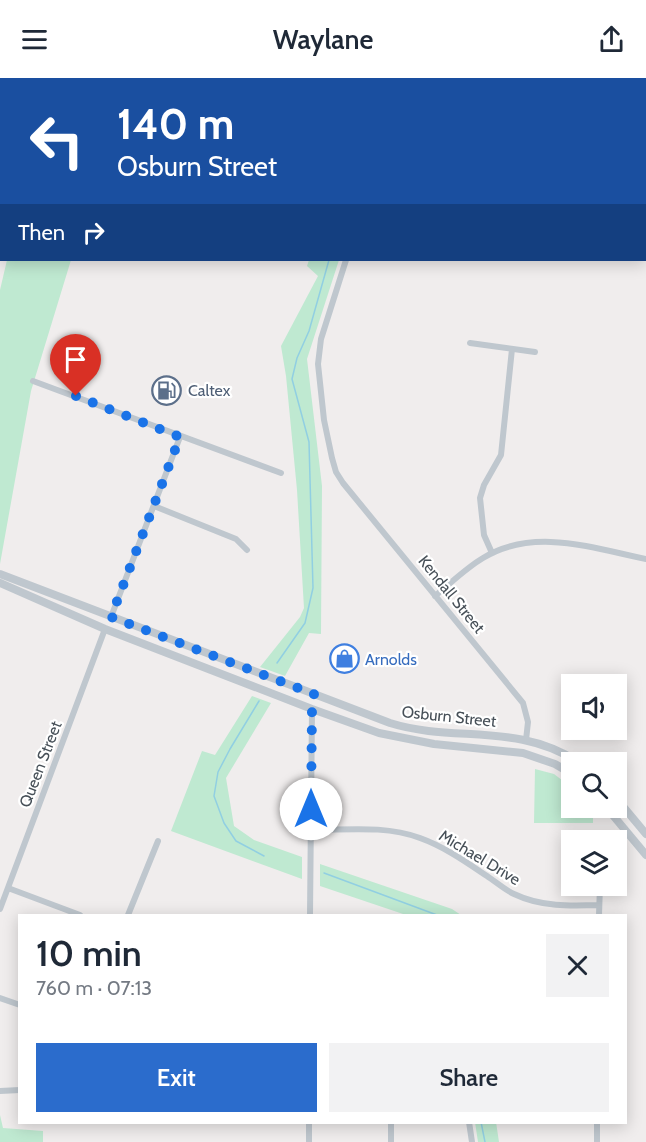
<!DOCTYPE html>
<meta charset="utf-8">
<style>
body{margin:0;font-family:Cabin,sans-serif;background:#f2f2f3;color:#1f2937;height:100vh;display:flex;flex-direction:column;font-size:22px;white-space:nowrap}
*{box-sizing:border-box;margin:0}
p{font-size:20px;color:#747a83}
.icon{flex:none;width:33px;height:33px;fill:none;stroke:currentColor;stroke-width:2;stroke-linecap:round;stroke-linejoin:round}
.map{position:relative;flex:1;overflow:hidden}
.panel{position:absolute;left:18px;top:836px;width:609px;height:210px;display:flex;flex-direction:column;background:#fff;border-radius:0px;box-shadow:0 3px 15px #0003}
.panel>*{flex:none}
.hud{position:absolute;left:0px;top:0px;width:646px;height:183px;box-shadow:0 3px 15px #0003;background:#1a4fa0;color:#fff;overflow:hidden}
.controls{position:absolute;left:561px;top:596px;display:grid;gap:12px}
.controls a{display:grid;place-items:center;width:66px;height:66px;border-radius:0px;background:#fff;box-shadow:0 3px 15px #0003;font-size:30px}
.pin{position:absolute;display:grid;place-items:center;width:51px;height:51px;color:#fff;margin:-62px -26px;border-radius:50% 50% 50% 0;rotate:-45deg;box-shadow:0 0 6px #0007}
.pin .icon{rotate:45deg}
.me{position:absolute;width:66px;margin:-33px;rotate:0deg;stroke-linejoin:round;filter:drop-shadow(0 0 4px #0008)}
.turn{display:flex;align-items:center;gap:21px;height:126px;padding:0 18px;font-size:27px}
.turn .icon{width:78px;height:78px;stroke-width:2.5}
.turn b{display:block;font-size:42px;line-height:51px}
.then{display:flex;align-items:center;height:57px;padding:0 18px;background:#0003;gap:12px;font-size:22px}
.round{display:grid;place-items:center;flex:none;width:63px;height:63px;border-radius:0px;background:#f2f2f3}
.overview{display:flex;align-items:center;justify-content:space-between;height:102px;padding:0 18px}
h1{font-size:36px;font-weight:600;line-height:45px}
.action{display:flex;gap:12px;margin-top:auto;padding:12px 18px}
.action a{flex:1;height:69px;border-radius:0px;background:#2b6ccc;color:#fff;font-size:24px;font-weight:600;line-height:69px;text-align:center}
.action a+a{background:#f2f2f3;color:#1f2937}
header{display:flex;justify-content:space-between;align-items:center;height:78px;padding:0 18px;background:#fff;font-size:27px;font-weight:600}
.map>svg:first-child{display:block}
.green{fill:#bfe9d1}
.lines{fill:none;stroke-linecap:round;stroke-linejoin:round}
.stream{stroke:#91cfe2;stroke-width:1.5}
.minor{stroke:#bfc7ce;stroke-width:6}
.tertiary{stroke:#bfc7ce;stroke-width:8}
.primary{stroke:#afbcc9;stroke-width:9}
.route{stroke:#1a73e8;stroke-width:10;stroke-dasharray:0 18}
.labels{text-anchor:middle;stroke-width:4.5;stroke-linejoin:round;paint-order:stroke}
.service-label{font-size:16px;fill:#4e5e75;stroke:#fff;text-anchor:start}
.street-label{font-size:16px;fill:#475058;stroke:#fff}
.shop-label{font-size:16px;fill:#366cbe;stroke:#fff;text-anchor:start}
</style>
<header><svg class="icon" aria-label="menu" viewBox="0 0 24 24"><path d="M4 6h16M4 12h16M4 18h16"/></svg>Waylane<svg class="icon" aria-label="share" viewBox="0 0 24 24"><path d="M12 15V3M7 8l5-5 5 5M5 13v7h14v-7"/></svg></header>
<div class="map">
<svg width="646" height="1064" viewBox="0 0 646 1064">
<rect width="100%" height="100%" fill="#f0eded"/>
<!-- green -->
<path class="green" d="M7 182H71L31 313 0 486V212Z
M309 182H339L307 281 322 408 321 556 309 555 285 598 260 589 300 539 304 530 297 412 286 298 281 268 318 198 307 188Z
M252 618 271 625 226 700 234 748 254 762 302 779V801L171 753 202 673 215 677Z
M535 691 554 696 571 709 572 729H593V745H534Z
M320 786 452 831 461 837H406L320 808Z
M0 1037 3 1050 43 1053V1064H0Z
M475 1044H496L499 1064H478Z"/>
<g class="lines">
<!-- stream -->
<path class="stream" d="M270 0 271 2
M277 585 305 545 313 510 309 364 292 301 297 280 309 253 329 182
M259 623 230 671 218 694 214 718 224 745 236 763 264 778
M324 795 437 837
M481 1044 485 1064"/>
<!-- minor -->
<path class="minor" d="M367 2V0
M346 182 321 261 318 286 324 342 332 380 336 394 343 405 523 625 528 644 526 662
M470 265 535 274
M33 303 281 395
M154 428 236 461 247 472
M492 475 484 457 480 420 484 407 501 377 512 271
M435 518C451 505 466 490 483 480 534 449 592 470 646 481
M111 539 180 359
M311 752C347 752 385 747 420 760 445 769 466 784 487 798 496 804 505 812 514 816 541 829 570 828 599 827
M8 810 80 837
M0 831 105 551
M128 837 158 763
M310 837 312 631
M599 837 600 807
M0 920 20 927
M0 1013 20 1012
M469 1044 472 1064
M309 1064V1044
M391 1064V1044
M597 1064V1044"/>
<!-- tertiary -->
<path class="tertiary" d="M0 496 390 645C454 665 517 644 578 684
M0 505 105 551 312 631 379 655 434 666 523 675 555 686 572 696
M616 720 646 756
M606 729 646 777"/>
<!-- primary -->
<path class="primary" d="M621 0 623 2
M645 17 646 18"/>
</g>
<g class="lines">
<!-- route -->
<path class="route" d="M76 318 180 359 111 539 314 616 312 631 311 731"/>
</g>
<!-- icons -->
<defs>
<symbol id="fuel-ring" viewBox="-11 -11 22 22"><circle r="9.5" fill="#fff" stroke="#5c6f8a" stroke-width="1.5"/><path d="M-5.5-6h7V0h2V4h1.3V-2.5L3-4.5l.8-.8L6-3V5H2.5V1h-1V6h-7ZM-4.2-4.7v3.2H.2V-4.7Z" fill="#5c6f8a"/></symbol>
<symbol id="shop-ring" viewBox="-11 -11 22 22"><circle r="9.5" fill="#fff" stroke="#3f7fe0" stroke-width="1.5"/><path d="M-5-2.5h2.3a2.7 3.5 0 0 1 5.4 0H5L5.5 6h-11ZM-1.5-2.5h3a1.5 2.3 0 0 0-3 0Z" fill="#3f7fe0"/></symbol>
</defs>
<g fill-rule="evenodd">
<use href="#fuel-ring" x="150" y="296" width="33" height="33"/>
<use href="#shop-ring" x="328" y="564" width="33" height="33"/>
</g>
<g class="labels">
<!-- service labels -->
<g class="service-label">
<text x="188" y="318">Caltex</text>
</g>
<!-- street labels -->
<g class="street-label">
<text transform="translate(452 516) rotate(51)" y="6">Kendall Street</text>
<text transform="translate(449 638) rotate(6)" y="6">Osburn Street</text>
<text transform="translate(40 686) rotate(-69)" y="6">Queen Street</text>
<text transform="translate(480 779) rotate(31)" y="6">Michael Drive</text>
</g>
<!-- shop labels -->
<g class="shop-label">
<text x="365" y="587">Arnolds</text>
</g>
</g>
</svg>
<div class="controls">
<a><svg class="icon" aria-label="sound" viewBox="0 0 24 24"><path d="M4 9h4l5-4v14l-5-4H4zM17 9q2 3 0 6"/></svg></a>
<a><svg class="icon" aria-label="search" viewBox="0 0 24 24"><circle cx="10" cy="10" r="6"/><path d="M15 15l6 6"/></svg></a>
<a><svg class="icon" aria-label="layers" viewBox="0 0 24 24"><path d="M12 4l9 5-9 5-9-5zM3 14l9 5 9-5"/></svg></a>
</div>
<div class="pin" style="left:76px;top:318px;background:#d93025"><svg class="icon" aria-label="arrive" viewBox="0 0 24 24"><path d="M6 21V4h12l-3 4 3 4H6"/></svg></div>
<svg class="me" style="left:311px;top:731px" viewBox="-20 -20 40 40"><circle r="19" fill="#fff"/><path d="M0-13L10 11 0 6-10 11z" fill="#1a73e8"/></svg>
<div class="hud">
<div class="turn"><svg class="icon" aria-label="left" viewBox="0 0 24 24"><path d="M17 20v-9H6M10 6l-5 5 5 5"/></svg><div><b>140 m</b>Osburn Street</div></div>
<div class="then">Then<svg class="icon" aria-label="right" viewBox="0 0 24 24"><path d="M7 20v-9h11M14 6l5 5-5 5"/></svg></div>
</div>
<section class="panel">
<div class="overview"><div><h1>10 min</h1><p>760 m · 07:13</p></div><a class="round"><svg class="icon" aria-label="close" viewBox="0 0 24 24"><path d="M6 6l12 12M18 6L6 18"/></svg></a></div>
<div class="action"><a>Exit</a><a>Share</a></div>
</section>
</div>
